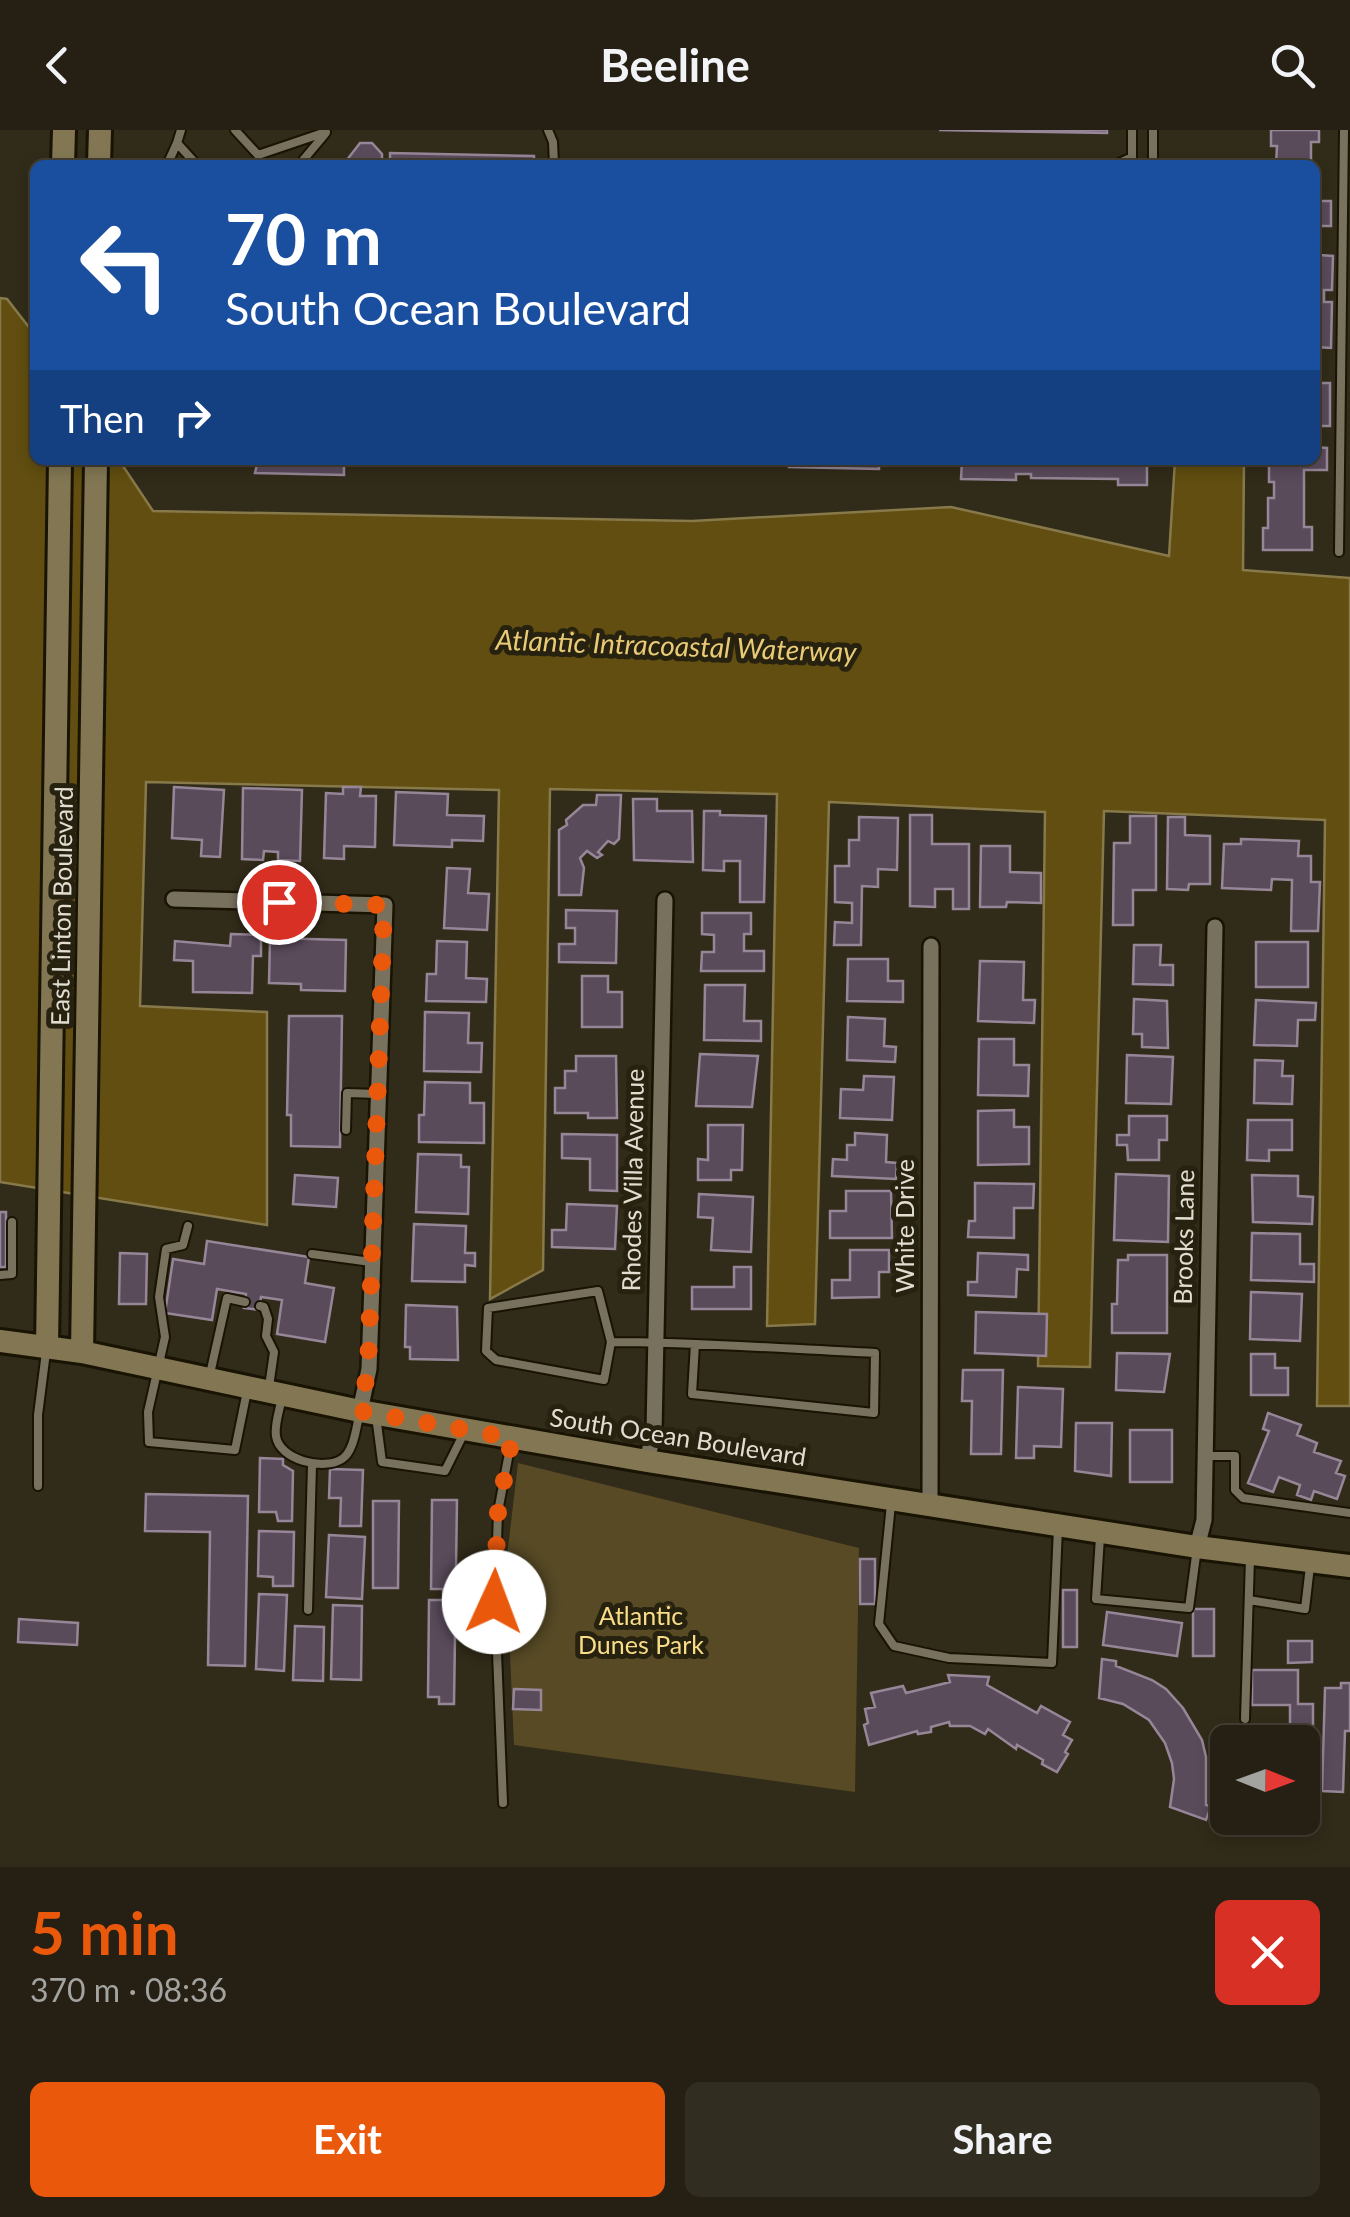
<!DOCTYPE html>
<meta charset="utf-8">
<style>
body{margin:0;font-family:Lato,sans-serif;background:#312d21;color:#f1f3f6;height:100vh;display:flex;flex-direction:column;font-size:38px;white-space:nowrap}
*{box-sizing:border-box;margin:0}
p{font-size:32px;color:#a3a3a0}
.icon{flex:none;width:55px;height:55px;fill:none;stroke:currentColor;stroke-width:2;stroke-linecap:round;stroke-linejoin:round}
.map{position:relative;height:1737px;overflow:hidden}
.details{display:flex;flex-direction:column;background:#252013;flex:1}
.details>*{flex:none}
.hud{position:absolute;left:30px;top:30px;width:1290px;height:305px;border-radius:15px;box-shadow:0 5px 15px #0003,0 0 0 2px #423e33;background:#1a4fa0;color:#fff;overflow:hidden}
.needle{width:65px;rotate:91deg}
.fabs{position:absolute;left:1210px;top:1595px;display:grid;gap:20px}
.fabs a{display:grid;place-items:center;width:110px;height:110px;border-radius:15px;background:#252013;box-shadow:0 5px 15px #0003,0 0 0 2px #423e33;font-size:50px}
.pin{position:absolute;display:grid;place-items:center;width:85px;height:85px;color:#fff;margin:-42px;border:5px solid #fff;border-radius:50%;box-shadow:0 2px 10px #0007}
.me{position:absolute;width:110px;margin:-55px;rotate:2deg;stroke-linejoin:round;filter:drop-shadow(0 0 8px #0008)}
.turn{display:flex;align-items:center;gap:35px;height:210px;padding:0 30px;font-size:45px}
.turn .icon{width:130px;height:130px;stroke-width:2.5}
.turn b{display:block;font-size:70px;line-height:85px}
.then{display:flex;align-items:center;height:95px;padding:0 30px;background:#0003;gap:20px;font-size:38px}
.round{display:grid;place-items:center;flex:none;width:105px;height:105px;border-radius:15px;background:#312d21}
.summary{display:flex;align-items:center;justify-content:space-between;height:170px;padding:0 30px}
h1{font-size:60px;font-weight:700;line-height:75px;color:#ea580c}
.primary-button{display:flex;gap:20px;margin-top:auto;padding:20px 30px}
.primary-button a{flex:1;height:115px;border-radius:15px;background:#ea580c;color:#fff;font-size:40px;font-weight:700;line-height:115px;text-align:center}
.primary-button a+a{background:#312d21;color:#f1f3f6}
header{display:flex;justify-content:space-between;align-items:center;height:130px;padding:0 30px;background:#252013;font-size:45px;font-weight:700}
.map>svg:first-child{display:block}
.green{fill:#574a25}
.water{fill:#614e10;stroke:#87794a;stroke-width:2.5}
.building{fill:#5a4b5b;stroke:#978697;stroke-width:2.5}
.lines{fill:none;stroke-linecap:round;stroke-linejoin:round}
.service-casing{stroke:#191303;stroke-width:12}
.minor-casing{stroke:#191303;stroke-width:20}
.secondary-casing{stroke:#191303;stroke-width:28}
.service{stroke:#78715d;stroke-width:8}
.minor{stroke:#78715d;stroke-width:15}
.secondary{stroke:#837753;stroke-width:22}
.route{stroke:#ea580c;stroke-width:18;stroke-dasharray:0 32.4}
.labels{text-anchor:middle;stroke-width:10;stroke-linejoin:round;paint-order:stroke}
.street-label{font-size:25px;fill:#e1ddd1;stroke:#27210f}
.park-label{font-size:25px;fill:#fadd87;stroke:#27210f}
.water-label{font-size:28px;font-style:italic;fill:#e9cb76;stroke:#27210f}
</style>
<header><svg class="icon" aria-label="back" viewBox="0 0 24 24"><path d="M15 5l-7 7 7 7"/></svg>Beeline<svg class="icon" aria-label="search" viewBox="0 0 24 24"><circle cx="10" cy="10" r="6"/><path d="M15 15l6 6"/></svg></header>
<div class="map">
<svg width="1350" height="1737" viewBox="0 0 1350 1737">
<rect width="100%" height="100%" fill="#312b19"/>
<!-- green -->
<path class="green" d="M518 1333 859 1418 855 1662 514 1615 506 1435Z"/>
<!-- water -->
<path class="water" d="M0 168 7 169 35 205V330H119L153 381 692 391 951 377 1169 426 1175 330H1244L1243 440 1350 448V1276H1317L1325 690 1104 681 1090 1237 1038 1236 1045 682 829 672 815 1194 767 1196 777 664 550 659 543 1140 490 1169 499 660 146 652 140 876 267 882V1095L0 1052Z"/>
<!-- building -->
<path class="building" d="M939 0H1107V3Z
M1271 0H1319V12H1311V35H1276L1277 16H1271Z
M360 13H372L382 24V35H343Z
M390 23 534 26V35H390Z
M1315 71H1331V96H1315Z
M1319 125 1333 126 1332 160H1324V172H1332L1331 218 1316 217Z
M1316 253H1330V296H1316Z
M1315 317 1327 318V340H1304V397H1312V420H1263V398H1268V368H1274V352H1269V330H1315Z
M258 330H344V345L255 343Z
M789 330H879V339L789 337Z
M962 330H1147V355H1118V349L1031 348V344H1016V350L961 349Z
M174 657 224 660 220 727 201 726 202 710 172 708Z
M343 657H361L360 666H376L375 717 344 716V729L324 728 326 663 343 664Z
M243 658 302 660 300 731 278 730V722L264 721 263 730 242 729Z
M396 662 448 664 447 685 484 686 483 711 452 710V717L394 715Z
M597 665H621L619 709 614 714 608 711 598 722 602 725 597 728 587 721 580 728 584 738 581 765H559V700L567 695 566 690 583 675H596Z
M633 669H657V681H692L693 732 634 730Z
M704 681H720V685L766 686 764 772H740V731H724V741L703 740Z
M910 685H932V714H969V779H953V759H935V777L910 776Z
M1130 686H1156V760H1133V795H1113L1114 713H1130Z
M859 687 898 688 897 740 878 739V757L862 756 861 815H834L835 792 852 793V773L835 772V736H849V710H859Z
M1168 687H1185V705L1210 706V754H1189L1188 760 1167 759Z
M1241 709 1299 711 1298 726H1311V752H1320L1318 801H1291L1292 750 1272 749 1271 760 1222 758 1224 714H1241Z
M981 716H1010V742L1041 743V773L1007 772 1006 777H980Z
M447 738 470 739 468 763 489 764 487 800 444 798Z
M566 780 617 781 616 833 559 832V814H575V798H566Z
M702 783H751V804H744V821H764V841H701L702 822H714V805L702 804Z
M231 804 261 805V826H253L252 863 193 862V831L174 830 175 811 230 816Z
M270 808 346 810 345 861 301 860V854L269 853Z
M437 811 467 812 466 848 487 849 486 872 426 871 427 844H436Z
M1256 812H1308V857H1256Z
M1134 815H1161L1160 835H1173V855L1133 854Z
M848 829H888V851H903V872L847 871Z
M980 831 1024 832 1023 870H1035L1034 893 978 891Z
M582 846H608V862H622V897H582Z
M705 855H745L744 891H761V911L704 910Z
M1134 869 1167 871 1168 918 1142 917V904H1133Z
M1256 870 1316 873 1315 890H1298L1297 916 1254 915Z
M425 882 469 883 468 913H482L481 942 424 941Z
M289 886H342L340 1017 291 1016V985H287Z
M848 887 885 889 884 916 896 917 895 932 847 930Z
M979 909H1014V935H1029L1028 966 978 965Z
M700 924 758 926 752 977 696 976Z
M1127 925 1173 927 1171 974 1126 973Z
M576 926H616L617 988H588V983H555V958H565V941H576Z
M1255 930 1283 931 1282 946H1293L1292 974 1254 973Z
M864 946 894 947 892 990 840 988 841 959 863 960Z
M425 952 470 953V973H484V1013L419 1012V985H424Z
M1014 980V997H1029V1034L978 1035V981Z
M1129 986H1167V1010H1159V1030H1128L1127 1015H1117V1005H1129Z
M1248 990H1292V1020H1269V1031L1247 1030Z
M708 995H743L742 1040H731V1050H698V1029L708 1030Z
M855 1003 887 1005 886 1032 897 1033 896 1049 832 1046 833 1029 847 1030V1015H855Z
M562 1004 617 1005V1061L590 1060V1029L562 1028Z
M418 1024 461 1025V1037H469L468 1084 416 1082Z
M1116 1044 1169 1046 1168 1112 1114 1110Z
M295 1045 338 1048 336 1077 293 1074Z
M1252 1045 1298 1046V1066L1313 1067 1312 1094 1253 1092Z
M975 1053 1034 1054 1033 1078H1014V1108L968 1107 969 1091H975Z
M846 1061H891L892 1108H830V1081H846Z
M699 1064 753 1067 751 1122 711 1120 713 1088 698 1087Z
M567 1074 617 1076 615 1119 552 1117V1100H566Z
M0 1082H6V1137H0Z
M414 1094 466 1096 465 1123H475V1136L465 1135V1152L412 1151Z
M1252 1103 1300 1104V1134H1314V1152L1251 1150Z
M207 1111 309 1127 305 1153 334 1158 325 1212 277 1204 282 1170 261 1167 259 1180 244 1178 246 1164 217 1159 212 1190 165 1183 173 1129 204 1134Z
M850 1120H889V1142H879V1167L832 1168V1150H850Z
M120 1123 147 1124 146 1174H119Z
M978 1123 1028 1125V1140L1017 1139 1016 1167 968 1165V1152H977Z
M1128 1125H1167V1203H1112V1174H1117L1118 1130H1128Z
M734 1137H751V1179H692V1157H734Z
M1251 1162 1302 1164 1300 1211 1250 1209Z
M406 1175 457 1177 458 1230 410 1229V1217H405Z
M976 1182 1047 1184 1046 1226 975 1223Z
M1117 1223 1170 1224 1164 1262 1116 1260Z
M1251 1224H1275V1238H1288V1265H1251Z
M963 1240H1003L1001 1324H971L972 1271H962Z
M1018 1257 1063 1259 1061 1317 1034 1316V1328H1016Z
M1268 1283 1301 1295 1297 1305 1317 1313 1314 1322 1341 1331 1336 1343 1345 1346 1337 1369 1314 1361 1311 1370 1297 1365 1300 1355 1279 1347 1273 1362 1248 1353 1269 1301 1263 1299Z
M1076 1293H1112L1111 1346 1075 1341Z
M1130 1300H1172V1352H1130Z
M260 1328 283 1329V1335L293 1341 292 1391H278L276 1382H259Z
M330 1339 363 1340 361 1396H340L341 1368H329Z
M146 1364 248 1366 245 1536 208 1535 210 1402 145 1401Z
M432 1370H457L454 1574H439V1567H428L429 1470H443V1459H431Z
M373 1371H399L398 1458H373Z
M259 1401 294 1402 293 1456H273V1447L258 1446Z
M329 1405 365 1407 362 1469 326 1467Z
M860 1429H875V1474H860Z
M1063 1460H1077V1517H1063Z
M259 1464 287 1465 284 1541 256 1539Z
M333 1475 362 1476 361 1550 331 1549Z
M1193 1479H1214V1526H1193Z
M1107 1482 1182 1493 1177 1526 1103 1515Z
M19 1489 78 1493 77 1515 18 1512Z
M295 1496 324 1497 323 1551 293 1550Z
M1288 1511H1312V1532L1288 1533Z
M1102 1529 1116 1531V1536L1152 1550 1166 1559 1183 1578 1202 1610 1206 1627V1675L1211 1676 1206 1690 1170 1677 1174 1649 1172 1633 1165 1613 1149 1590 1123 1574 1099 1568Z
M1252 1540H1298V1574H1313V1605H1290V1575H1252Z
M948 1545 989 1547 987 1555 1037 1583 1041 1576 1070 1592 1063 1605 1072 1610 1065 1622 1068 1624 1057 1642 1042 1634 1043 1630 1017 1615 1016 1619 988 1599 985 1604 970 1596H950L949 1592 931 1597V1602L918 1604 917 1601 869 1615 864 1595 868 1593 865 1579 875 1577 871 1563 903 1556 906 1563 950 1552Z
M1341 1553H1350V1601H1345L1343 1662 1322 1661 1325 1558H1341Z
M514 1559 541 1560V1580L513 1579Z
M1236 1596 1260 1597 1259 1610 1270 1612H1235Z
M1288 1606 1314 1607 1312 1682H1302V1612H1288Z"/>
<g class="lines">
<defs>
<path id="service" d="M181 0 177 13 197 35
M235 0 258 25 326 2
M548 0 553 12 554 35
M167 35 177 13
M299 35 325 4
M1115 35 1132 27V0
M1153 35V0
M1339 422 1344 0
M346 1000 347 963 378 964
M188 1096 183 1115 166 1119 159 1167 165 1207 148 1282 149 1312 235 1320 247 1261
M312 1124 371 1132
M0 1145 12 1144V1092
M260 1176 264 1177 268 1189 266 1206 274 1222 269 1257
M611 1212 598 1161 488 1178 486 1221 496 1230 604 1250 611 1212C699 1212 787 1219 875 1223L874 1283 692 1264 695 1214
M210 1244 227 1168 245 1172
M282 1267C280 1279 274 1295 276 1306 279 1330 324 1341 342 1329 354 1321 356 1298 359 1286
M376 1286 382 1332 445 1341 464 1303
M1205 1326H1235V1360L1243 1368 1350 1383
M38 1356V1285L46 1222
M891 1374 879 1494 894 1516 949 1528 1052 1533 1058 1398
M1100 1407 1096 1469 1189 1478 1197 1418
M1249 1470 1305 1479 1310 1436
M308 1480 312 1335
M1245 1589 1250 1428
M503 1673 495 1472 498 1382 511 1312"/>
<path id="minor" d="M174 769 385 775 369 1239 360 1281
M647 1331 654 1301 665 770
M930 1376 931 816
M1197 1417 1204 1390 1215 797"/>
<path id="secondary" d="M63 35 64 0
M99 35 100 0
M0 1211 82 1222 360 1281 647 1331 1197 1417 1350 1436
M47 1218 60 330
M82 1222 96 330"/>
</defs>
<!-- service casing -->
<use href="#service" class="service-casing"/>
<!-- minor casing -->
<use href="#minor" class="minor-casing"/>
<!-- secondary casing -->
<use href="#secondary" class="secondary-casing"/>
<!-- service -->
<use href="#service" class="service"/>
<!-- minor -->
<use href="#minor" class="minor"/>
<!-- secondary -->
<use href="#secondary" class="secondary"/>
</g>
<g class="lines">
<!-- route -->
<path class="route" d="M279 772 384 775 368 1239 360 1281 512 1308 498 1382 494 1472"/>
</g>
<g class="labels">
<!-- street labels -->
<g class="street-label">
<text transform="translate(62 776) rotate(-89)" y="9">East Linton Boulevard</text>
<text transform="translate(633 1050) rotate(-89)" y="9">Rhodes Villa Avenue</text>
<text transform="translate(905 1096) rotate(-90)" y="9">White Drive</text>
<text transform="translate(1184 1107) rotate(-89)" y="9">Brooks Lane</text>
<text transform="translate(678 1307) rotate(9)" y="9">South Ocean Boulevard</text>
</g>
<!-- park labels -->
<g class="park-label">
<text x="641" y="1495">Atlantic<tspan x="641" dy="29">Dunes Park</tspan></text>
</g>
<!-- water labels -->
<g class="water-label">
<text transform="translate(676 516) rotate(2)" y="10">Atlantic Intracoastal Waterway</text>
</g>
</g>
</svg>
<div class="fabs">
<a><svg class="needle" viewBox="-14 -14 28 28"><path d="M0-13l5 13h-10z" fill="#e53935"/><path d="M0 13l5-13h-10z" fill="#a3a3a0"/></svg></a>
</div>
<div class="pin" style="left:279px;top:772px;background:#d93025"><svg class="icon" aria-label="arrive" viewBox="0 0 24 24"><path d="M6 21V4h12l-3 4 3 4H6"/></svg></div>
<svg class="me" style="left:494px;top:1472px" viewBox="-20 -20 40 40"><circle r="19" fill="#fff"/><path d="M0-13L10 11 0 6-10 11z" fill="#ea580c"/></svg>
<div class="hud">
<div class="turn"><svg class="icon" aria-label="left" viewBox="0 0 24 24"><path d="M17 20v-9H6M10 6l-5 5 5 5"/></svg><div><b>70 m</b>South Ocean Boulevard</div></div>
<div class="then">Then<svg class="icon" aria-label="right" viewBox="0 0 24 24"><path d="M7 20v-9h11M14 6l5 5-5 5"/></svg></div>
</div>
</div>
<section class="details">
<div class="summary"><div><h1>5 min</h1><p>370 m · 08:36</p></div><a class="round" style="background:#d93025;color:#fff"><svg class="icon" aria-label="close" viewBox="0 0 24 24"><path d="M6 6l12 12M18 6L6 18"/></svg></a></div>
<div class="primary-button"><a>Exit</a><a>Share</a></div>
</section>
